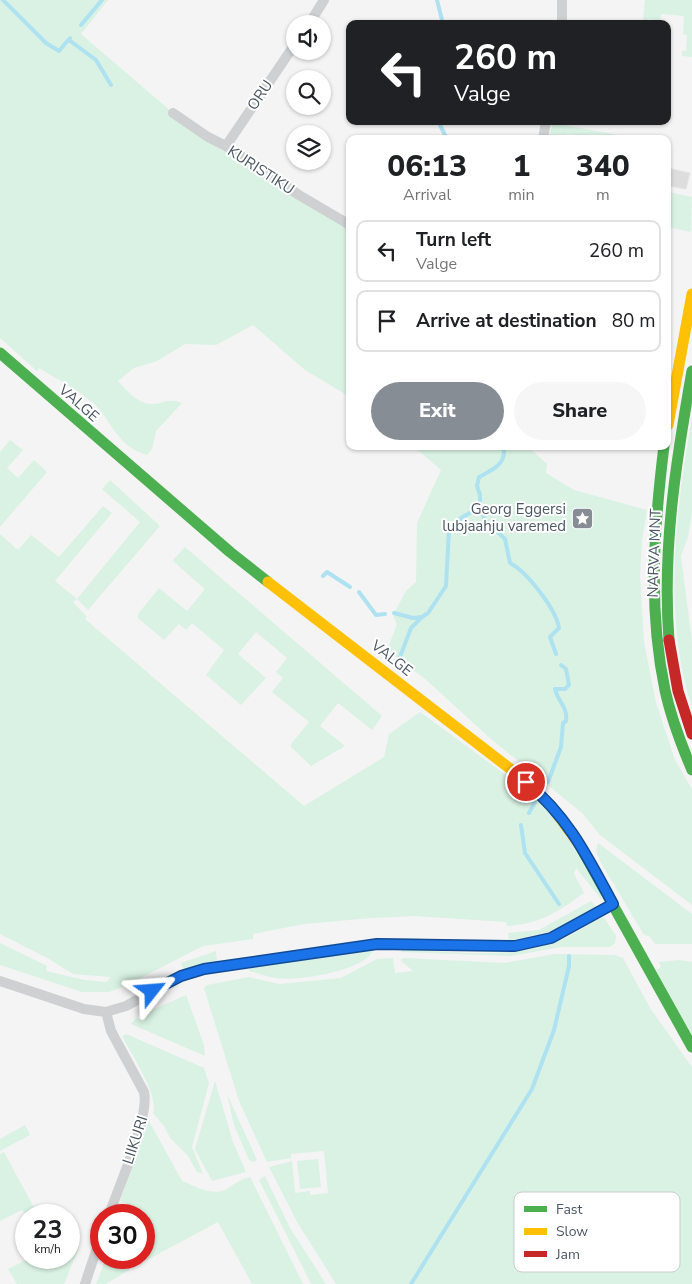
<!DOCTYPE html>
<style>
body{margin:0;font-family:"Nunito Sans",sans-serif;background:#f6f6f6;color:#202124;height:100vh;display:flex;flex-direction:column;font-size:19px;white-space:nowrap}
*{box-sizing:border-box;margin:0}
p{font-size:16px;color:#757577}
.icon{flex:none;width:28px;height:28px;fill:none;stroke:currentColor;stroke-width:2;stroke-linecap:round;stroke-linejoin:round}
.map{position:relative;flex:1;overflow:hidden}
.panel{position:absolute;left:346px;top:135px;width:325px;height:315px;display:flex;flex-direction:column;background:#fff;border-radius:10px;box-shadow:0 1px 4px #0004}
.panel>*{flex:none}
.hud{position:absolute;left:346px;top:20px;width:325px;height:105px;border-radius:10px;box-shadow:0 1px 4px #0004;background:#202124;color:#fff;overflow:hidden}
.buttons{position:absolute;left:286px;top:15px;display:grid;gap:10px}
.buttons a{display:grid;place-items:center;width:45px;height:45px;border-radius:50%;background:#fff;box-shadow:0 1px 4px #0004;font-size:25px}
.speed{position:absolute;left:15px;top:1204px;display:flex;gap:10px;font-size:25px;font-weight:700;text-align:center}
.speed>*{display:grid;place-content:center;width:65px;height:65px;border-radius:50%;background:#fff;box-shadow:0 1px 4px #0004;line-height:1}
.speed small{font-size:12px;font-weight:400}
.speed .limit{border:8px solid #d22;background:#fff;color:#111}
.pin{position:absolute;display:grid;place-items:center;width:42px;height:42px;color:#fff;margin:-21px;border:2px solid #fff;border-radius:50%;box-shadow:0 1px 5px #0007}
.me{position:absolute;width:55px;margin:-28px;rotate:62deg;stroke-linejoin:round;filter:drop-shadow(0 0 4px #0008)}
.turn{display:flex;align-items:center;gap:18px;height:105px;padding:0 25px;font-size:22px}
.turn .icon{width:65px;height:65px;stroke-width:2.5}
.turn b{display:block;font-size:35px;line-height:42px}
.eta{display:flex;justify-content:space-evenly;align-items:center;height:85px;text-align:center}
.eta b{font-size:30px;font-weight:800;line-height:35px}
.cta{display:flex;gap:10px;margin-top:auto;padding:10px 25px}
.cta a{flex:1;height:58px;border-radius:30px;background:#868d94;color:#fff;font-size:20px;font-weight:800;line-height:58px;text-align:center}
.cta a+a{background:#f6f6f6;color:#202124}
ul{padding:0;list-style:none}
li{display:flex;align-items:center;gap:15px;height:62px;margin:0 10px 8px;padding:0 15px;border:2px solid #e0e0e0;border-radius:10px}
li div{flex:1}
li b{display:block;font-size:19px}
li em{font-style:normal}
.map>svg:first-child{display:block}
.green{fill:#d9f2e3}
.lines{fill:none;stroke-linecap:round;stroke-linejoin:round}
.stream{stroke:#aee2f0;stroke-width:4}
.building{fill:#ddddde;stroke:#e5e6e7}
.street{stroke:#ced0d2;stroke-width:10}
.fast{stroke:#4caf50;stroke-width:11}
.slow{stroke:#ffc107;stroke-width:11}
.jam{stroke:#c62828;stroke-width:11}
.route-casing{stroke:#114b97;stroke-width:12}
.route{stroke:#1a73e8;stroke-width:9}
.labels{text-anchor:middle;stroke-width:4;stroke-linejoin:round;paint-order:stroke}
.street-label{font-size:15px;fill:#4a5661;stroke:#fff}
.poi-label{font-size:15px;fill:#4a5661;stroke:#fff;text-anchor:end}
.key{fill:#fff;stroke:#c9ccd0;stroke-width:1}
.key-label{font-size:14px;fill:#4a5661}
</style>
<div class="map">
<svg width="692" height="1284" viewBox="0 0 692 1284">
<rect width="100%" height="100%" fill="#f4f4f4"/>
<!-- green -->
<path class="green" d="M0 0H108L81 34 173 113 350 225V397L305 370 253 325 216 345 185 344 157 361 134 368 118 381C127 391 137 403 151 404 163 405 165 397 182 403L156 431 152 449 147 455C116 447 112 419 92 402 76 389 57 379 39 368L37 371 0 338Z
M645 0H692V57L682 56V51H686L687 35 683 34 684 16 661 14 660 20 648 19 647 22H643Z
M553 123 629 137V139C606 139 589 138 567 134L565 139 549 136Z
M668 192 692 197 691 232 668 227Z
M692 416V511L688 537 681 556 692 642V708C662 614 676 512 692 416Z
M10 440 23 450 7 468 18 478 34 460 47 472 0 527V452Z
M413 446H527L547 464 546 473 574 490 647 510 642 541 640 576 644 642 656 703 675 760 692 789V905L600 835 582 813 491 739 424 678 387 651 397 624 393 615 406 591 416 582 417 523 441 470Z
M110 480 160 526 88 610 77 599 73 602 87 617 85 619 304 806 384 757 389 734 420 712 532 794 555 817 601 893V899L576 868 574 874 584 893C556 913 542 923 507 926L506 922 415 916 372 918 304 924 253 934V939L203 946 123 987 109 992H82L0 965V943L47 966 46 971 85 980 106 982 111 977 73 974 49 959 0 934V534L18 550 31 535 59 557 103 506 112 513 55 581 77 599 140 522 102 489Z
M185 547 382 716 372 730 338 703 320 726 345 746 311 766 291 747V744L309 722 272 692 283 678 276 672 287 658 256 632 238 654 266 678 241 705 206 675 224 650 192 623 186 630 179 624 164 640 138 618V614L159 588 187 611 205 589 174 562 173 560Z
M598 843 692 914V944H655L649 936 644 935 601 863 596 851Z
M591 901 596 906 593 910 553 931 509 941 508 933 539 930Z
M604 918 616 936 615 943 610 947H561L511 956 401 952 402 949C447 951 498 959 543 946 563 941 580 930 597 919Z
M373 949C370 970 295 982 276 978 267 977 258 973 249 971L250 967Z
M216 951 217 961 184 970 181 963Z
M555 954 614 955 623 958 650 1008 692 1067V1284H336L297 1222 269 1167 292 1161 295 1193 310 1191V1195L328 1193 324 1151 291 1154V1158L267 1162 239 1101 204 988 207 985 249 977 279 984 341 978 377 959 393 958 395 973 413 971 400 960 404 958 504 963Z
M680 960 692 962V1035L656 970 661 967 659 962Z
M186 995 204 1045 205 1056 131 1024 137 1017 138 1019 143 1016V1014Z
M126 1034 204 1068 209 1083 192 1147 203 1174 197 1172 188 1156 170 1138 164 1126 153 1113C160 1097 130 1052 122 1036Z
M215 1081 233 1142 246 1172 212 1181 195 1149Z
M227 1094 257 1160 254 1162 249 1160 234 1125Z
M149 1121 182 1181C195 1186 211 1196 225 1190 233 1185 240 1179 250 1177L303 1284H252L218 1222 147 1260 144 1255V1215H123L127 1204 120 1201Z
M25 1125 30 1135 0 1151V1139Z
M4 1152 38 1215H26L22 1210 0 1221V1154Z
M318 1159 321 1187 300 1189 297 1161Z
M265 1176 290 1228 326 1284H311L259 1180Z
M69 1243 79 1247 64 1284H17L8 1269 30 1258H69Z
M106 1258H127L132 1268 106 1284H96Z"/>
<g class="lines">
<!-- stream -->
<path class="stream" d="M3 0 46 43 59 51 70 38
M437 0 443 24
M81 25 102 0
M69 40 96 60 111 85
M438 121 447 139
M503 446C508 464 492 470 479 477L477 486 480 495V507L485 520 505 539 510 563C527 572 556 609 559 628L550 637 556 654
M323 576 327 572 350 587
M359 592 376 615 385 614
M394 613 413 618 422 617 428 613 446 586 449 530 461 518 480 507
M400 657 411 628 421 618
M548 782 561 747 563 723 566 721C568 707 558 702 555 689H565L569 685 566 669 561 665
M529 813 535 802
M521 825 525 853 559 904
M411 1284 532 1089 554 1030 569 966V956"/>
</g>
<!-- building -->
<path class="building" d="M668 168 690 173 686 189 668 186Z"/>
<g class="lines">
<!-- street -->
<path class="street" d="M309 24 324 0
M562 24V0
M173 113 208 137 226 146 299 195 350 225
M543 139 546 121
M226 146 295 44
M0 981 84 1009 106 1012 126 1006 181 976 204 969 386 943 515 946 551 938 613 904
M106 1012 111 1031 144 1092C150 1117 118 1188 109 1215
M85 1284 101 1236"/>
<!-- fast -->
<path class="fast" d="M0 353 230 552 268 582
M664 446C654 527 648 609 665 690 671 718 681 744 692 770
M669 640C662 549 676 461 692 371
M579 844 692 1047"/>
<!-- slow -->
<path class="slow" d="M668 425 692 294
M268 582 526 781 552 807 579 844"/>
<!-- jam -->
<path class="jam" d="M669 640 678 691 692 734"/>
</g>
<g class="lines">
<defs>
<path id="route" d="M152 991 181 976 204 969 377 944 515 946 551 938 613 904C587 856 569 818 526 782"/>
</defs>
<!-- route casing -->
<use href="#route" class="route-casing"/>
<!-- route -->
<use href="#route" class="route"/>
</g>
<!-- icons -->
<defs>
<symbol id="sight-square" viewBox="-11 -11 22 22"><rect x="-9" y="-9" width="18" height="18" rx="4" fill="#868d94" stroke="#fff"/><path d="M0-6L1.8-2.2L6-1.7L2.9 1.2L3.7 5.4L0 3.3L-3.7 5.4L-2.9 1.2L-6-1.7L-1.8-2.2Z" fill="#fff"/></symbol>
</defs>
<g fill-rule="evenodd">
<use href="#sight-square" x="570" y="506" width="25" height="25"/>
</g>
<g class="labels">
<!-- street labels -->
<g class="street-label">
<text transform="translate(260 95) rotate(-56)" y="5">ORU</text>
<text transform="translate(261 170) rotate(33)" y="5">KURISTIKU</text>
<text transform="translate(79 403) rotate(41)" y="5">VALGE</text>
<text transform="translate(654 553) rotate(-88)" y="5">NARVA MNT</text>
<text transform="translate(392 658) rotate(38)" y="5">VALGE</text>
<text transform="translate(135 1140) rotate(-72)" y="5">LIIKURI</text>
</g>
<!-- poi labels -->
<g class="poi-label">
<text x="566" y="514">Georg Eggersi<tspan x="566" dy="17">lubjaahju varemed</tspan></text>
</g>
</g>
<!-- legend -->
<rect x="514" y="1192" width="166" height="80" rx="8" class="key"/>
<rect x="524" y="1206" width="23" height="6" fill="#4caf50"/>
<rect x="524" y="1228" width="23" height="7" fill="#ffc107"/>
<rect x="524" y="1251" width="23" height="6" fill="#c62828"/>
<g class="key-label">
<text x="556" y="1214">Fast</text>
<text x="556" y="1236">Slow</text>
<text x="556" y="1259">Jam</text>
</g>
</svg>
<div class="buttons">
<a><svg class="icon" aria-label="sound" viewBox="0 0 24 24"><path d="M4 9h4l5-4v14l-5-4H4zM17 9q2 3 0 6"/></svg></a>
<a><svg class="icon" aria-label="search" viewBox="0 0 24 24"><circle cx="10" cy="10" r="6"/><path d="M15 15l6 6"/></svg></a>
<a><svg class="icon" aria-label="layers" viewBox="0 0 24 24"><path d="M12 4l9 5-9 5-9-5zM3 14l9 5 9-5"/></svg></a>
</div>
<div class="speed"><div>23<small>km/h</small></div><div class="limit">30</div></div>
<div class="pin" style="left:526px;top:782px;background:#d93025"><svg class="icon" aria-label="arrive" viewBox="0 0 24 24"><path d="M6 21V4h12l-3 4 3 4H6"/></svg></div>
<svg class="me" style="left:152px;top:991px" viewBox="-20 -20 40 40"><path d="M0-17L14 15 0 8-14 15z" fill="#1a73e8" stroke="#fff" stroke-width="4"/></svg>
<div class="hud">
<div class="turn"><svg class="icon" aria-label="left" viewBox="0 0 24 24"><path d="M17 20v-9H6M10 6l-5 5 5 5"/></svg><div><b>260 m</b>Valge</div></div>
</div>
<section class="panel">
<div class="eta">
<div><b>06:13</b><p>Arrival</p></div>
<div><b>1</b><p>min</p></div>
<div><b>340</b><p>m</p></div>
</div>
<ul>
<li><svg class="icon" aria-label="left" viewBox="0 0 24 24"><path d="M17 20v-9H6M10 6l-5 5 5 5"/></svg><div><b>Turn left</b><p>Valge</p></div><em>260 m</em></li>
<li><svg class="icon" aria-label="arrive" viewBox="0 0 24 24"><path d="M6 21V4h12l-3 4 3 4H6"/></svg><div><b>Arrive at destination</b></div><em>80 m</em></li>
</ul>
<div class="cta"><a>Exit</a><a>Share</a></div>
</section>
</div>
